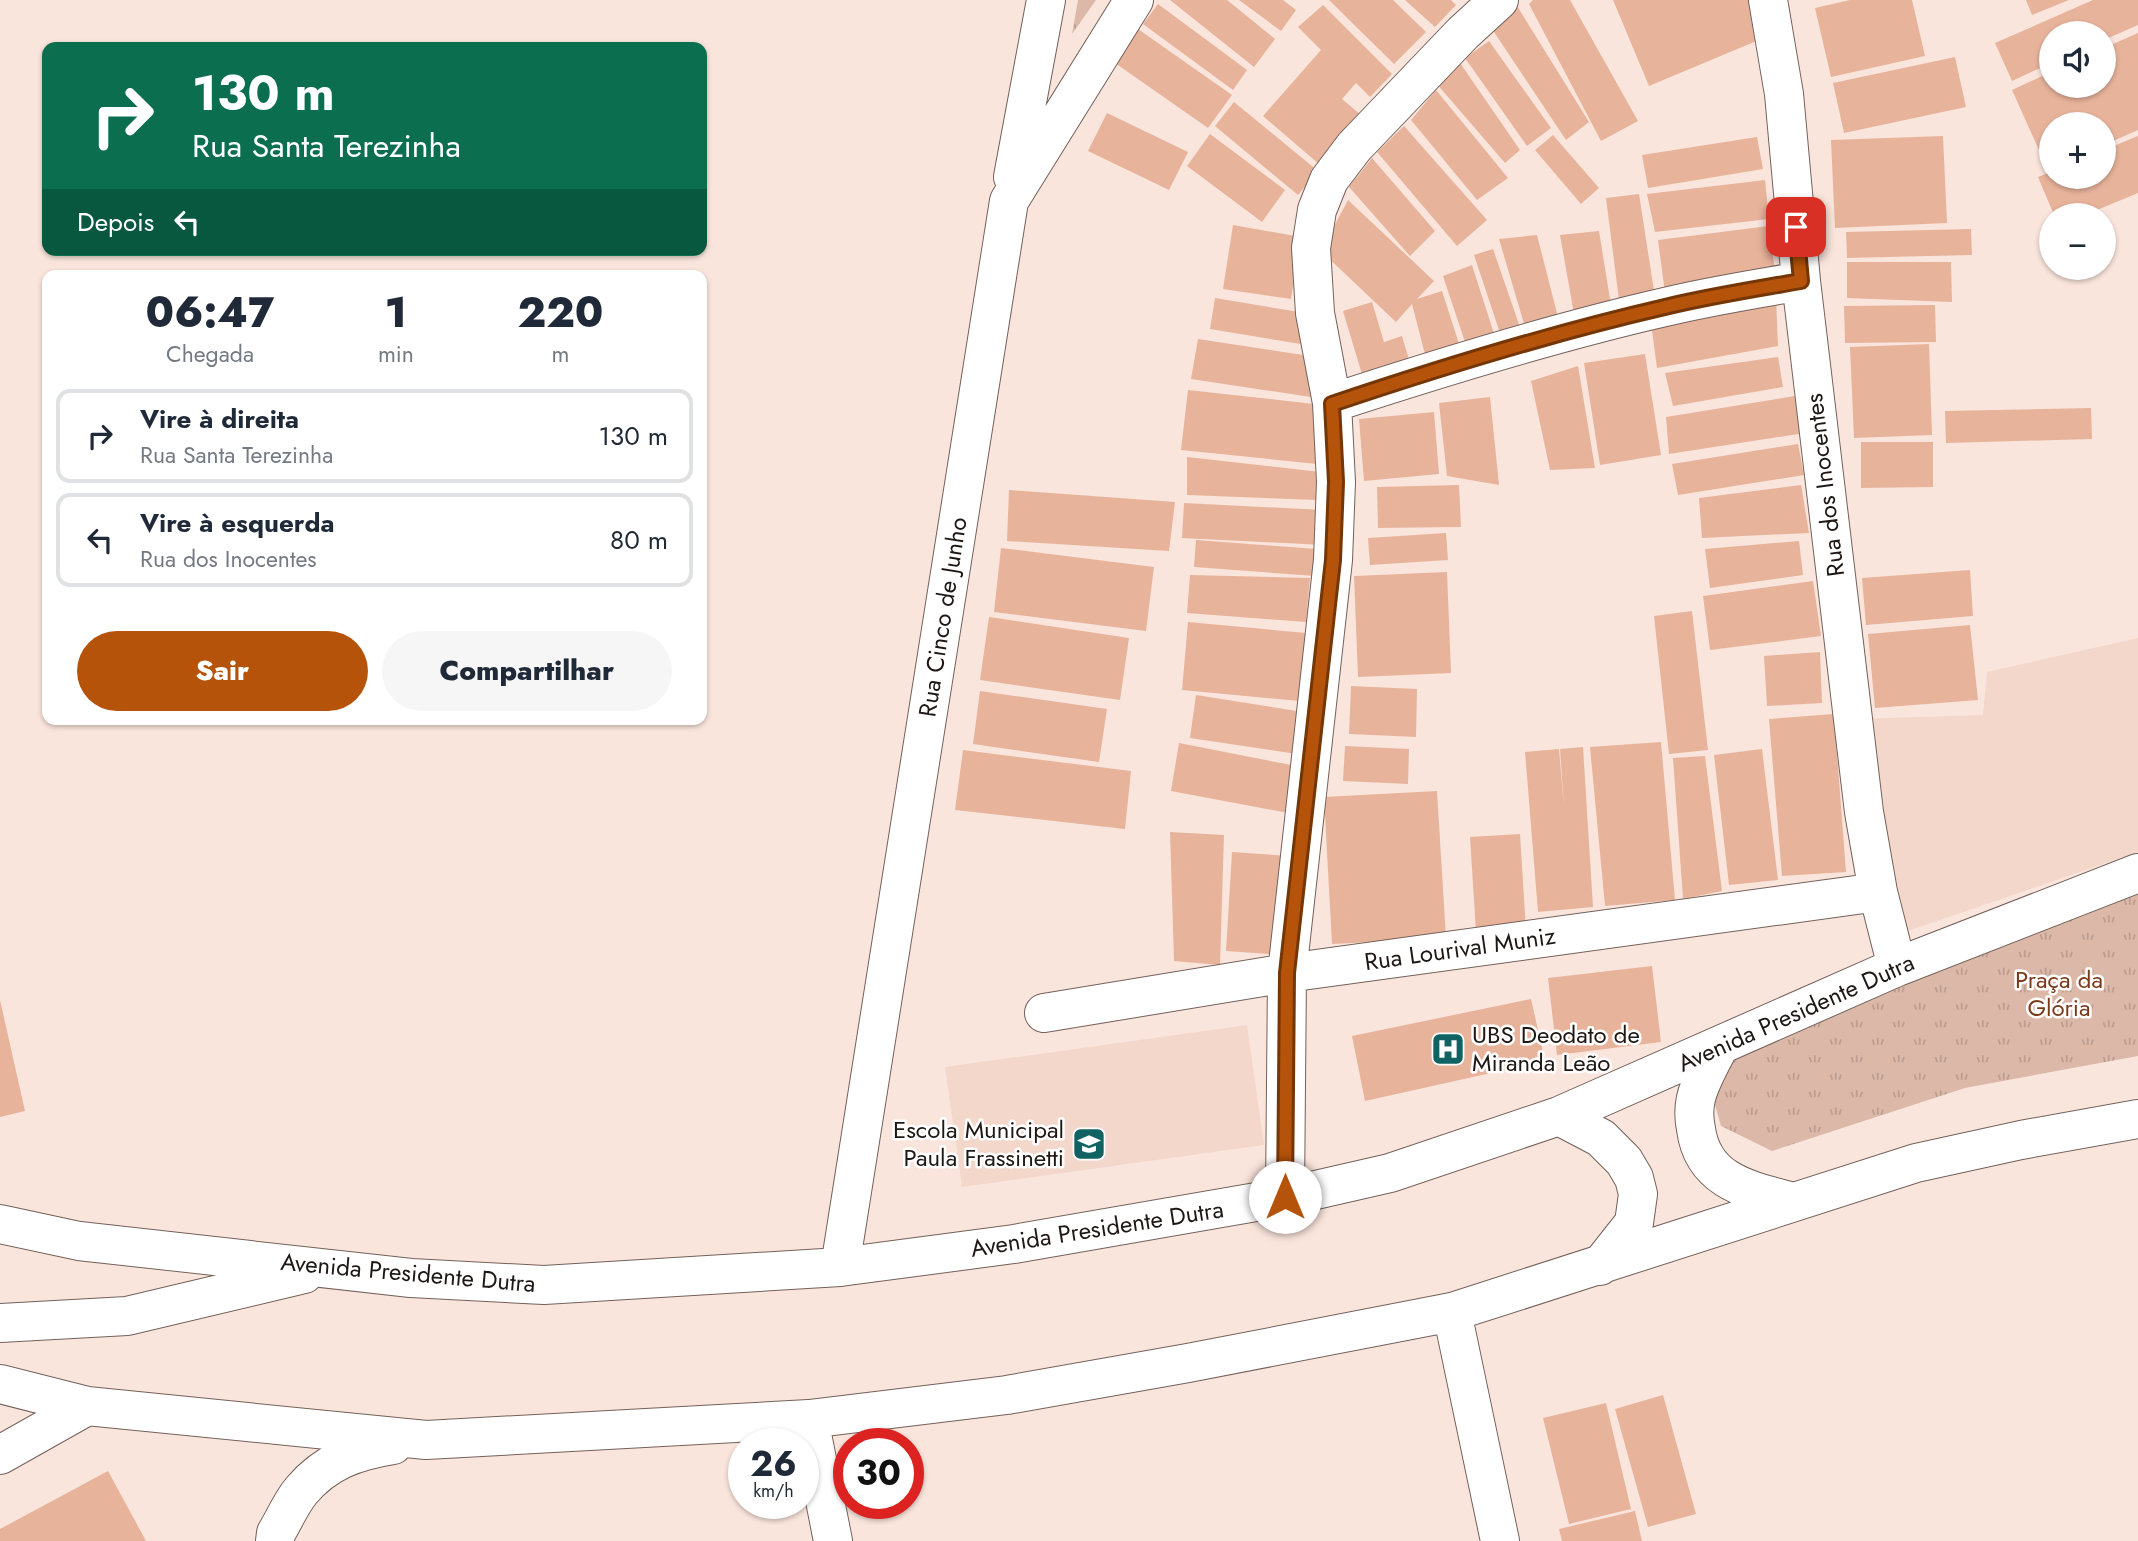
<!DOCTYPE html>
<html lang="pt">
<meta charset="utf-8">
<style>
body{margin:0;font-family:Jost,sans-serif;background:#f6f6f7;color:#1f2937;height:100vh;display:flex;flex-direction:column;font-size:26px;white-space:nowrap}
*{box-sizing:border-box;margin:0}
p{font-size:23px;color:#747a83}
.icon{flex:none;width:38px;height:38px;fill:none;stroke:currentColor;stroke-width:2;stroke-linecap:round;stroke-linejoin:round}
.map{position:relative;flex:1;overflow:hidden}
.sheet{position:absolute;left:42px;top:270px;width:665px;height:455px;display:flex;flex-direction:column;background:#fff;border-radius:14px;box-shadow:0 2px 5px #0004}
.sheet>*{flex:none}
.top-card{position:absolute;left:42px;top:42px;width:665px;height:214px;border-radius:14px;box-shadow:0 2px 5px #0004;background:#0b6e4f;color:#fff;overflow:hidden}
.buttons{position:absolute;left:2039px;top:21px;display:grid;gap:14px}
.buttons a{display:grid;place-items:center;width:77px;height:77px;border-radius:50%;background:#fff;box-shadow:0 2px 5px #0004;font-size:35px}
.speed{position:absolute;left:728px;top:1428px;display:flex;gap:14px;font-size:35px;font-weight:700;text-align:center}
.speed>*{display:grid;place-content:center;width:91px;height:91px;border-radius:50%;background:#fff;box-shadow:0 2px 5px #0004;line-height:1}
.speed small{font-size:18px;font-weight:400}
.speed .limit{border:10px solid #d22;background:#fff;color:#111}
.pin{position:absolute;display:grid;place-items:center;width:60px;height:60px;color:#fff;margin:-30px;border-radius:14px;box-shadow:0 4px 10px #0006}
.me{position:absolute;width:77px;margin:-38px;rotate:0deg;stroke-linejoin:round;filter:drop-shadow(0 0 5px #0008)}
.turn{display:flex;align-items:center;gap:24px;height:147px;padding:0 35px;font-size:32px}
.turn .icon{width:91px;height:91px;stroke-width:2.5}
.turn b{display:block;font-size:49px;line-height:60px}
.then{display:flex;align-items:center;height:66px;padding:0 35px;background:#0003;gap:14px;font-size:26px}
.eta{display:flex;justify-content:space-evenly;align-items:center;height:119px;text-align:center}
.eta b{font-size:42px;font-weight:800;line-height:49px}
.button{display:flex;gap:14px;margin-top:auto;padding:14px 35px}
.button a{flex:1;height:80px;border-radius:42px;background:#b45309;color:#fff;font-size:28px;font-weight:800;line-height:80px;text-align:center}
.button a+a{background:#f6f6f7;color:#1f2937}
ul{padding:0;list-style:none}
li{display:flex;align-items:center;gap:21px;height:94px;margin:0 14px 10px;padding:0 21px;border:4px solid #e0e1e3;border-radius:14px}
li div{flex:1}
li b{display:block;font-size:26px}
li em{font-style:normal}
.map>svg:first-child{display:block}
.built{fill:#f3d7cb}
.park{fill:url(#park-tufts)}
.building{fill:#e8b39b}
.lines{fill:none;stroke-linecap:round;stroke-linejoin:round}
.minor-casing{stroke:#73615a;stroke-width:40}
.minor{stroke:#fff;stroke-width:38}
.route-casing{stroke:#753606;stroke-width:18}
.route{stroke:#b45309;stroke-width:12}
.labels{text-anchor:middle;stroke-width:5;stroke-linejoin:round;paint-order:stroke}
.street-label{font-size:24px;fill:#1e1714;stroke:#fff}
.park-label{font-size:24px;fill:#7a3a19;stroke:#fff}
.poi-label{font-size:24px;fill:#1e1714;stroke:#fff;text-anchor:start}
</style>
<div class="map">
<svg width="2138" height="1541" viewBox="0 0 2138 1541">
<defs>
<pattern id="park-tufts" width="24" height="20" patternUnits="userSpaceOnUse" patternTransform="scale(1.75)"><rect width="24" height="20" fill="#dbb8a8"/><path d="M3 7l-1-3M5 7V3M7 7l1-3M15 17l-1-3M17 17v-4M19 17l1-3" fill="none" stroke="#bc9d90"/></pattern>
</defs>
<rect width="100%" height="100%" fill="#fae5dc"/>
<!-- built -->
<path class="built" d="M2138 638V852L1908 931 1859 719 1983 715 1987 672Z
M1247 1025 1264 1145 962 1187 945 1067Z"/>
<!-- park -->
<path class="park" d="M1078 0H1096L1072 34Z
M2138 889V1056L1965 1088 1772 1151 1721 1126 1711 1091 1735 1049Z"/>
<!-- building -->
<path class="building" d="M1170 0H1227L1275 39 1254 67Z
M1239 0H1283L1296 10 1281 31Z
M1329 0H1393L1426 32 1394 64Z
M1405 0H1451L1456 5 1435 27Z
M1533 0H1570L1638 121 1601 141 1529 4Z
M1613 0H1750L1766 37 1649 86Z
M1850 0H1912L1925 56 1831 77 1815 8Z
M2026 0H2069L2032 15Z
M2093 0H2138V25L2104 40V33H2051V63L2012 81 1995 43Z
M1158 4 1247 70 1233 90 1143 24Z
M1323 5 1392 74 1370 97 1356 83 1342 99 1361 115 1319 164 1263 116 1321 50 1298 27Z
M1517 6 1589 122 1566 140 1490 26Z
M1138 29 1232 95 1208 128 1115 63Z
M2138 33V130L2104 145V124H2051V169L2048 170 2012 90 2051 72V86H2104V48Z
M1489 41 1551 128 1527 146 1465 58Z
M1955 57 1966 107 1844 133 1833 83Z
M1458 60 1520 150 1505 163 1436 83Z
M1436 90 1508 178 1477 200 1411 120Z
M1234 102 1318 171 1298 195 1215 126Z
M1107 113 1188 152 1169 190 1088 151Z
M1404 126 1487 220 1457 246 1377 152Z
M1210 134 1285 190 1262 222 1187 166Z
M1553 135 1599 188 1581 204 1535 150Z
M1943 136 1947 223 1835 228 1831 140Z
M2138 136V193L2085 215H2054L2038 177 2051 172V177H2104V150Z
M1757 137 1763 169 1648 188 1642 155Z
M1372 158 1435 231 1410 256 1349 187Z
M1765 180 1769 219 1655 232 1647 194Z
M1639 194 1654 291 1619 300 1606 198Z
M1348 200 1434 281 1417 299 1442 291 1462 353 1427 362 1412 304 1396 322 1321 251Z
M1233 225 1301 237 1291 299 1223 289Z
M1769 226 1776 279 1665 293 1658 240Z
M1971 229 1972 255 1847 258 1846 232Z
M1599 231 1611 305 1574 314 1560 235Z
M1537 235 1560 325 1527 334 1499 239Z
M1493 249 1523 336 1503 342 1474 255Z
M1847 262H1951L1952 302 1847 298Z
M1472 265 1496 340 1467 348 1443 276Z
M1776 297 1778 346 1657 368 1651 323Z
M1215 298 1305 313 1313 346 1210 329Z
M1372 302 1384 342 1402 336 1411 366 1364 381 1343 311Z
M1935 305 1936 342 1845 343 1844 306Z
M1198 339 1317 357 1311 397 1191 379Z
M1929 344 1932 435 1854 438 1850 347Z
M1645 354 1661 455 1600 465 1584 363Z
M1778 357 1783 387 1673 406 1665 373Z
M1578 366 1595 468 1550 470 1531 381Z
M1188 390 1323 405 1317 464 1181 450Z
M1801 395 1805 433 1669 454 1666 417Z
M1490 397 1499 485 1447 476 1439 403Z
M2091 408 2092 439 1946 443 1945 411Z
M1434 412 1439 474 1364 481 1359 419Z
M1861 442H1933V487L1861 488Z
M1798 444 1804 475 1678 495 1672 464Z
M1187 457 1320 472 1317 500 1187 495Z
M1459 485 1461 527 1378 528 1377 487Z
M1801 485 1809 533 1702 538 1699 498Z
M1009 490 1175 502 1169 551 1007 541Z
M1184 503 1324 510 1323 545 1182 538Z
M1446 533 1448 560 1370 565 1368 538Z
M1196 540 1317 549 1315 576 1194 567Z
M1799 541 1803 575 1710 588 1705 549Z
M1001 548 1154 567 1146 631 994 612Z
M1970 570 1973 616 1866 625 1862 578Z
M1447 572 1451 673 1358 677 1354 576Z
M1190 575 1310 578 1306 622 1187 613Z
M1813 581 1821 636 1710 650 1703 596Z
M1692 611 1708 750 1669 754 1654 616Z
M989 617 1129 638 1120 700 980 680Z
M1188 622 1306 633 1300 701 1182 690Z
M1970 625 1978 700 1875 708 1868 634Z
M1820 652 1822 703 1767 706 1764 656Z
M1351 686 1417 689 1416 737 1349 734Z
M980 691 1107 709 1099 762 973 744Z
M1196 695 1303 712 1297 754 1190 738Z
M1834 714 1846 872 1782 876 1769 719Z
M1661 742 1675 900 1605 906 1590 747Z
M1179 743 1296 766 1288 813 1171 791Z
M1345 746 1409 749 1408 784 1343 781Z
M1583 747 1593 907 1538 912 1525 752 1559 749 1564 807 1560 749Z
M1762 749 1778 880 1729 885 1714 755Z
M963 750 1131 771 1125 829 955 810Z
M1705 756 1722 891 1683 899 1673 758Z
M1437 791 1446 938 1332 944 1324 797Z
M1170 832 1224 835 1220 965 1174 961Z
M1520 834 1526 930 1476 932 1470 837Z
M1232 852 1289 856 1283 955 1226 951Z
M1652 966 1661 1042 1557 1055 1548 978Z
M1531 999 1545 1061 1365 1101 1352 1036Z
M0 1000 25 1111 0 1117Z
M1663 1395 1696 1514 1648 1527 1615 1409Z
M1606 1403 1631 1509 1569 1524 1543 1418Z
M108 1471 146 1541H0V1529Z
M1635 1511 1642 1541H1562L1559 1529Z"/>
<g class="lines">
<defs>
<path id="minor" d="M1768 0 1784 94 1801 281 1864 812 1878 892 1897 967
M1013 177 1046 0
M1332 403C1442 367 1552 333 1665 307 1710 296 1756 289 1801 281
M1044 1013 1287 973 1878 892
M1719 1047C1712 1060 1705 1073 1700 1086 1694 1100 1693 1115 1696 1129 1703 1182 1749 1190 1793 1202
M1559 1116 1601 1138 1624 1161 1634 1178 1638 1194 1634 1223 1600 1266
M1285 1197 1287 973 1333 560 1336 482 1332 403 1315 313 1311 248 1317 210 1329 180 1354 147 1463 33 1499 0
M0 1224 79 1241 411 1278 544 1285 840 1267 1014 1244 1285 1197 1390 1173 1559 1116 1897 967 2138 873
M840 1267 1009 201 1134 0
M1452 1312 1500 1541
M0 1323 127 1316 304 1274
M0 1384 87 1406 426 1440 809 1419 1007 1395 1188 1363 1452 1312 1916 1163 2021 1140 2138 1119
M809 1419 833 1541
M0 1455 87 1406
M275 1541 276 1533C284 1520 291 1503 301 1491 326 1461 356 1451 393 1445"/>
</defs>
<!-- minor casing -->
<use href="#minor" class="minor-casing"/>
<!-- minor -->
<use href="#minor" class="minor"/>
</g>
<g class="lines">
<defs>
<path id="route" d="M1285 1197 1287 973 1333 560 1336 482 1332 404C1442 367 1552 333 1665 307 1710 296 1756 289 1801 281L1796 227"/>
</defs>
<!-- route casing -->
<use href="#route" class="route-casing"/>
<!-- route -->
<use href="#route" class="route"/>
</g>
<!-- icons -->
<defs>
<symbol id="hospital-square" viewBox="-11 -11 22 22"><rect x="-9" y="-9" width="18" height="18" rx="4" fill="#116262" stroke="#fff"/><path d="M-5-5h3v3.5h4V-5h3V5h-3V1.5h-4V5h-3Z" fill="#fff"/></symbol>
<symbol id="school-square" viewBox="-11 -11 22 22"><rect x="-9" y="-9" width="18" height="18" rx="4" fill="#116262" stroke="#fff"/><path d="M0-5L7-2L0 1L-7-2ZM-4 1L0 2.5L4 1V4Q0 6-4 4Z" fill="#fff"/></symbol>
</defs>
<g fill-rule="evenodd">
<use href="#hospital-square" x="1429" y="1030" width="38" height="38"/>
<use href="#school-square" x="1070" y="1125" width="38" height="38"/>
</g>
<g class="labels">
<!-- street labels -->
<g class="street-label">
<text transform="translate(1825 485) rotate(-97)" y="8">Rua dos Inocentes</text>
<text transform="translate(943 617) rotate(-81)" y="8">Rua Cinco de Junho</text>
<text transform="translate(1460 949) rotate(-8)" y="8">Rua Lourival Muniz</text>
<text transform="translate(1796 1013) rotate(-24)" y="8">Avenida Presidente Dutra</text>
<text transform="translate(1097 1229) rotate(-9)" y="8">Avenida Presidente Dutra</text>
<text transform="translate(408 1273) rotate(5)" y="8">Avenida Presidente Dutra</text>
</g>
<!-- park labels -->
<g class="park-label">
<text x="2059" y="988">Praça da<tspan x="2059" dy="28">Glória</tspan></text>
</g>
<!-- poi labels -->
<g class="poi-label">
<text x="1472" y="1043">UBS Deodato de<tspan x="1472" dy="28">Miranda Leão</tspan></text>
<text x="1064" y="1138" text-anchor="end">Escola Municipal<tspan x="1064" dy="28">Paula Frassinetti</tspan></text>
</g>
</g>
</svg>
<div class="buttons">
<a><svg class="icon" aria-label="sound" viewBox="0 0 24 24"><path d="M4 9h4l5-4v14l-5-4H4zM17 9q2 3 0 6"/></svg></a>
<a>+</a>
<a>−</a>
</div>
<div class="speed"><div>26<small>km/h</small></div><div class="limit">30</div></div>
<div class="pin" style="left:1796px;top:227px;background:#d93025"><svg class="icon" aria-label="arrive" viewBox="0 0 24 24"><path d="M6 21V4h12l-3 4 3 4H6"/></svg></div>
<svg class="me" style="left:1285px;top:1197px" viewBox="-20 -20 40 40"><circle r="19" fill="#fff"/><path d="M0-13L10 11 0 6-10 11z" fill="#b45309"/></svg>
<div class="top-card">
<div class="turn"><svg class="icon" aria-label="right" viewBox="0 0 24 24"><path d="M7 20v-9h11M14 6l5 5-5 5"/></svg><div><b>130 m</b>Rua Santa Terezinha</div></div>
<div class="then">Depois<svg class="icon" aria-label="left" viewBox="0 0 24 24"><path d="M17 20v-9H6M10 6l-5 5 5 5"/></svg></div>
</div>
<section class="sheet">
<div class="eta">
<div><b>06:47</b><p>Chegada</p></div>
<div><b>1</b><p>min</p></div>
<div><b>220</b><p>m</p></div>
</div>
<ul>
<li><svg class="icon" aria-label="right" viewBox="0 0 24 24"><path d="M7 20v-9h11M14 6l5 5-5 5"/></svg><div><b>Vire à direita</b><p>Rua Santa Terezinha</p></div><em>130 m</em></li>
<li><svg class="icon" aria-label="left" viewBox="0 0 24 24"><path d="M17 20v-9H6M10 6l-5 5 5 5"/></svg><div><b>Vire à esquerda</b><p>Rua dos Inocentes</p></div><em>80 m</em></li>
</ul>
<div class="button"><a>Sair</a><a>Compartilhar</a></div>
</section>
</div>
